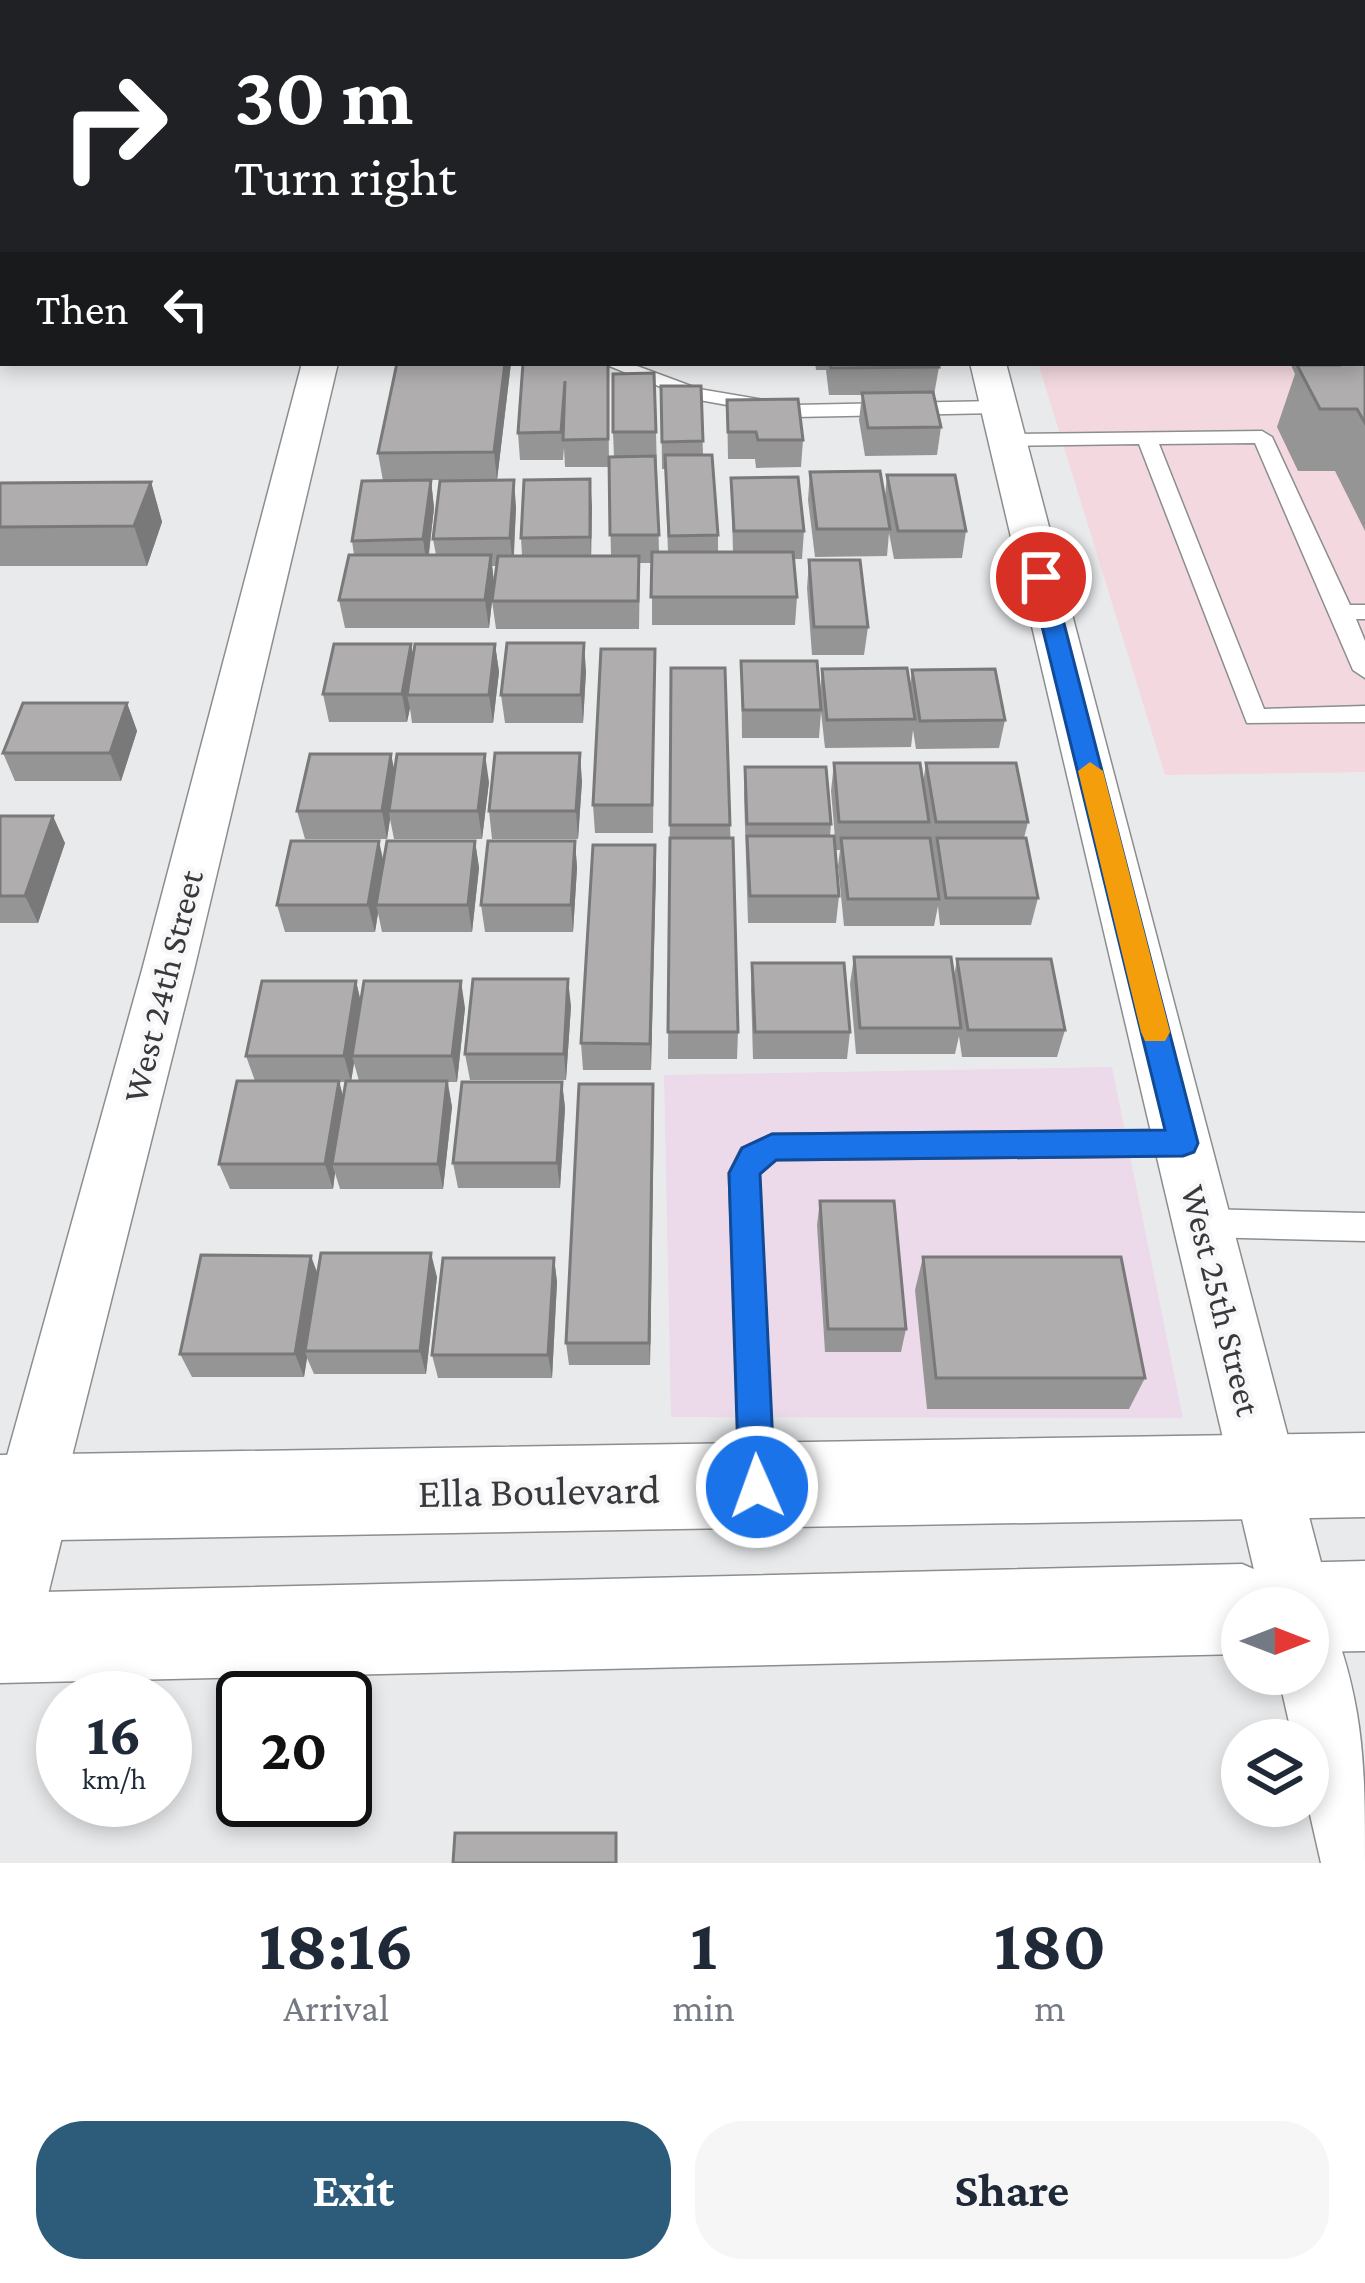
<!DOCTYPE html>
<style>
body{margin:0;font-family:"Crimson Pro",serif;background:#f6f6f7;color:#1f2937;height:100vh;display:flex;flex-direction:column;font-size:45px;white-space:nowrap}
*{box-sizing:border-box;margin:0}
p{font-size:39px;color:#747a83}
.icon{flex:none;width:66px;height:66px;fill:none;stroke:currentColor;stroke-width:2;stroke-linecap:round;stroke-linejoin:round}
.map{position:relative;height:1863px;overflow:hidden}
.panel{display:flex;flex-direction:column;background:#fff;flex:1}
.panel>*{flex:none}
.top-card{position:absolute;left:0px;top:0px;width:1365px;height:366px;box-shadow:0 6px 18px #0003;background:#202124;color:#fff;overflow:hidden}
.needle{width:78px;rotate:90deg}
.fabs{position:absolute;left:1221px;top:1587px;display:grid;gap:24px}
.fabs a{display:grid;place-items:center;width:108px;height:108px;border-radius:50%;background:#fff;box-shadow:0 6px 18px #0003;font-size:60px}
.speed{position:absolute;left:36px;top:1671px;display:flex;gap:24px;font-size:60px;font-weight:700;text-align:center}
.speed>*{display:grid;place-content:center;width:156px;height:156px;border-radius:50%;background:#fff;box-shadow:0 6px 18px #0003;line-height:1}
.speed small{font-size:30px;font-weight:400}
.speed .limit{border:6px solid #111;border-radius:18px;background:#fff;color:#111}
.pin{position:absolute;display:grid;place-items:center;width:102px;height:102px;color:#fff;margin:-51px;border:6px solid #fff;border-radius:50%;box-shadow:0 3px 12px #0007}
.me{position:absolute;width:132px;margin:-66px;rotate:358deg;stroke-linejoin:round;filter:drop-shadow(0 0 9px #0008)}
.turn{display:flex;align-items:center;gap:42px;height:252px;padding:0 36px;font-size:54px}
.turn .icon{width:156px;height:156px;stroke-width:2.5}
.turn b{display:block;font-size:84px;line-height:102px}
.then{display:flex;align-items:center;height:114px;padding:0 36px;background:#0003;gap:24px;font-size:45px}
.eta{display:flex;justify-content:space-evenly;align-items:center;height:204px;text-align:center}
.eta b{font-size:72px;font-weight:700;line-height:84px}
.cta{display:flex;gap:24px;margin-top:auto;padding:24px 36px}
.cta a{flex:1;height:138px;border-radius:48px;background:#2c5c7a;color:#fff;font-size:48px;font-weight:700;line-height:138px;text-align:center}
.cta a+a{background:#f6f6f7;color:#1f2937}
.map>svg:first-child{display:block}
.commercial{fill:#ecdaeb}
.medical{fill:#f3d9df}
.green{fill:#85cda5}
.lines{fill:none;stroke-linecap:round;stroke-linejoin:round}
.service-casing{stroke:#8c8d8f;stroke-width:3}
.minor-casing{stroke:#8c8d8f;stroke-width:3}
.tertiary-casing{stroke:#8c8d8f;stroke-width:3}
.secondary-casing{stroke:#8c8d8f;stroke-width:3}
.service{fill:#fff;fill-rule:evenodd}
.minor{fill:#fff;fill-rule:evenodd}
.tertiary{fill:#fff;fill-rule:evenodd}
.secondary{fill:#fff;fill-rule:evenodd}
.wall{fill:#969595;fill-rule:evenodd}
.shaded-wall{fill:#7a7979}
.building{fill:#afadad;stroke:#7a7979;stroke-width:3}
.route{fill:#1a73e8;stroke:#114b97;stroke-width:3}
.slow{fill:#f59e0b}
.labels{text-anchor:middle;stroke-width:9;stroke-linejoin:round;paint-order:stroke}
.street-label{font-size:36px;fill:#39393a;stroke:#f7f7f9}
.near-street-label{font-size:42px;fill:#39393a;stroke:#f7f7f9}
</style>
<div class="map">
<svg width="1365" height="1863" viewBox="0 0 1365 1863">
<rect width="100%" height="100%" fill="#e9eaec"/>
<!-- commercial -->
<path class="commercial" d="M1112 1067 1183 1418 671 1417 664 1075Z"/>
<!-- medical -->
<path class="medical" d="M1365 321V772L1165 775 1038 363H1362Z"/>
<!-- green -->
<path class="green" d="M0 0H1237L1239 3H3L0 251Z"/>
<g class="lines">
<defs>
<path id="service" d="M602 363H629L699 389 794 405 998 401 1008 407 998 413 794 417 688 398Z
M1262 431 1272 437 1350 605H1365V619H1356L1365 641V678L1353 670 1255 443 1159 444 1264 709 1365 706V722L1247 723 1139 444 1007 446 997 440 1007 434Z
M1183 1130 1194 1134 1198 1143 1194 1152 1183 1156 776 1160 759 1174 774 1477 769 1489 757 1494 745 1489 740 1477 729 1173 741 1149 772 1134Z
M1203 1209 1365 1213V1241L1203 1237 1192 1233 1187 1223 1192 1213Z"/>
<path id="minor" d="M1362 225H1365V245H1362Z
M302 363H338L194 970 62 1496 52 1519 29 1529 6 1519 0 1481 142 970Z
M970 363H1006L1333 1608 1327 1622 1333 1625C1365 1710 1365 1774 1365 1863H1321L1308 1806V1740H1293L1278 1674H1308V1608H1263Z"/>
<path id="tertiary" d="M29 1453 59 1466 72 1496 45 1607 32 1639 0 1652V1465Z"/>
<path id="secondary" d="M1365 1433V1517L0 1541V1455Z
M1365 1561V1651L1308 1652V1608H1242V1654L0 1683V1593L1242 1564 1263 1573 1287 1563Z"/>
</defs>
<!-- service casing -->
<use href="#service" class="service-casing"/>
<!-- minor casing -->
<use href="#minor" class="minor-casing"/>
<!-- tertiary casing -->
<use href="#tertiary" class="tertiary-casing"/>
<!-- secondary casing -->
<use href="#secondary" class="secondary-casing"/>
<!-- service -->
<use href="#service" class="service"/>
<!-- minor -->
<use href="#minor" class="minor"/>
<!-- tertiary -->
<use href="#tertiary" class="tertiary"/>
<!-- secondary -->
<use href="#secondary" class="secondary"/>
</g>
<!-- wall -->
<path class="wall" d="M1362 245H1365V531L1335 471H1298L1277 427 1295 374 1290 363H1362Z
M397 363H511L497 480H431L434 508 429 555H436L433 539 516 507 514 556H522L521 538 590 479 591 556H611L609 457H614L613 432H656L659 552H668L665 469H662L661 386H701L703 455 718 535V552H733L731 478 804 531 802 559H794L797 597 795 625H652V563H640L639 629H496L492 601 497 566H492L494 583 489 628H345L339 600 354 555 352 541 383 481 378 453Z
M608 363 609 467H565L564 448 563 460H520L518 433Z
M815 363H938L939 367 934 395 941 427 937 455 865 456 859 420 862 395H829L826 370H816Z
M727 400 803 440 801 467 756 468 755 459H728Z
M810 472 885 496 887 475 966 531 962 558 894 559 889 533 887 556 815 557 808 500Z
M151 482 162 522 147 566H0V483Z
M809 560 868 627 864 655H812L807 588Z
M411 644 413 657 495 644 499 672 493 723H412L410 708 407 722H329L323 694Z
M655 649 653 833H595L593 805Z
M741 661 820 693 822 669 910 687 912 670 1005 720 999 748 916 749 913 730 911 747 825 748 821 712 819 738H742Z
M671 668 730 825 738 1032 737 1059H668Z
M586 671 583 723H505L501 695Z
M127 703 137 731 121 781H15L3 753Z
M834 763 923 783 926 763 1028 822 1024 838 1038 898 1031 925H940L938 906 934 926H844L838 866 840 850H836L831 791Z
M745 767 831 824 830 836 839 896 836 923H748L744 795Z
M395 772 489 782 482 839H394L390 819 387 839H305L297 811Z
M582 781 578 839H492L489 811Z
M0 816 65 843 38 923H0Z
M475 841 479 868 472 932H382L378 913 375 932H285L277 905 383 860Z
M575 841 577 868 573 932H485L481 905Z
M655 845 651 1070H583L581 1043Z
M854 957 954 976 957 959 1065 1030 1057 1057H962L959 1036 955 1054H856L850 984Z
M752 963 850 1032 847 1059H753L751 989Z
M356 981 361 1002 465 1008 457 1082H448L452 1107 443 1189H340L335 1173 333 1189H230L219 1164 255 1081 246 1056ZM354 1063 359 1081H351ZM339 1082H346L343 1097Z
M571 1006 566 1080H470L465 1054Z
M562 1082 565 1108 560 1188H458L453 1163Z
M653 1084 650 1365H569L566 1343Z
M820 1201 906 1329 901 1352H825L817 1225Z
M923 1257 1145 1378 1129 1409H927L915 1290Z
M554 1258 557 1282 552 1378H438L432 1355Z
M318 1273 437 1277 426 1374H314L307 1358 304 1377H192L180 1354Z"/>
<!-- shaded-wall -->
<path class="shaded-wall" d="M505 363H511L497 480 494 452Z
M590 479 592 507 591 565 590 537Z
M431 480 434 508 427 567 423 539Z
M514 480 516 507 513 566 510 538Z
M151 482 162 522 147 566 134 526Z
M491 555 494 583 489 628 485 600Z
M584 643 586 671 583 723 581 695Z
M411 644 416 672 407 695 410 708 407 722 402 694Z
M495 644 499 672 493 723 489 695Z
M127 703 137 731 121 781 110 753Z
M580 753 582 781 578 839 576 811Z
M391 754 397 782 389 811 390 819 387 839 382 811Z
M485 754 489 782 482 839 478 811Z
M53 816 65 843 38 923 25 896Z
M379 841 385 868 376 905 378 913 375 932 368 905Z
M475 841 479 868 472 932 468 905Z
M575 841 577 868 573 932 571 905Z
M655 845 656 873 651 1070 650 1044Z
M568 979 571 1006 566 1080 564 1054Z
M356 981 362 1008 352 1056 354 1063 351 1082 344 1056Z
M461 981 465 1008 457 1082 452 1056Z
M339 1081 346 1107 332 1164 335 1173 333 1189 325 1164Z
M447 1081 452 1107 443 1189 438 1164Z
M562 1082 565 1108 560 1188 557 1163Z
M653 1084 654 1110 650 1365 649 1343Z
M431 1253 437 1277 426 1374 420 1351Z
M311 1256 320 1280 305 1351 307 1358 304 1377 295 1354Z
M554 1258 557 1282 552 1378 548 1355Z"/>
<!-- building -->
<path class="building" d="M1362 245H1365V264L1362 259Z
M1362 283H1365V423L1357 409H1320L1297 365H1339L1338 363H1362Z
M397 363H505L494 452 378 453Z
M523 363H608V439L563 440 565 381 561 432 518 433Z
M830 363H938L939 367 831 368Z
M654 373 656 432H613V374Z
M661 386H701L703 441 662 442Z
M933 392 941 427 868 428 862 393Z
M798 399 803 440H758L756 432H728L727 400Z
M665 455H712L718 535 669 536Z
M655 456 659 535H610L609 457Z
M880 471 890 529H817L810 472Z
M887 475H955L966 531H898Z
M798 477 804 531H734L731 478Z
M590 479V537L521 538 524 480Z
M431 480 423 539 352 541 362 481Z
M514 480 510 538 433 539 440 481Z
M151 482 134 526 0 527V483Z
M652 552H793L797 597H651Z
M349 555H491L485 600H339Z
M498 556H639L638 601H492Z
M809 560H860L868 627H814Z
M507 643H584L581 695H501Z
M334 644H411L402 694H323Z
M415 644H495L489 695H407Z
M601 649H655L652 805H593Z
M741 661H817L821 710H743Z
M671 668H725L730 825H670Z
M907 668 915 719 827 720 822 669Z
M995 669 1005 720 920 721 912 670Z
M23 703H127L110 753H3Z
M495 753H580L576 811H489Z
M310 754H391L382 811H297Z
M397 754H485L478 811H389Z
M834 763H920L929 822H839Z
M926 763H1016L1028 822H936Z
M745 767H826L831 824H747Z
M0 816H53L25 896H0Z
M747 836H834L839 896H750Z
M670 838H733L738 1032H668Z
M841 838H930L939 899H848Z
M937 838H1026L1038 898H946Z
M291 841H379L368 905H277Z
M387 841H475L468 905H376Z
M488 841H575L571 905H481Z
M593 845H655L650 1044 581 1043Z
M854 957H951L961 1028H860Z
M957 959H1051L1065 1030H968Z
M752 963H844L850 1032H755Z
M473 979H568L564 1054H465Z
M262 981H356L344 1056H246Z
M364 981H461L452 1056H352Z
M237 1081H339L325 1164H219Z
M346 1081H447L438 1164H332Z
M462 1082H562L557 1163H453Z
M579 1084H653L649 1343H566Z
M820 1201H894L906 1329H828Z
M321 1253H431L420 1351H305Z
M201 1255 311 1256 295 1354H180Z
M923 1257H1121L1145 1378H936Z
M443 1258H554L548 1355H432Z
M455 1833H616V1863H453Z"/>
<!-- route -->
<path class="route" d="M1041 570 1052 577 1198 1143 1194 1152 1183 1156 776 1160 760 1174 775 1487 769 1499 757 1504 744 1499 739 1487 729 1173 742 1148 772 1134 1165 1130 1030 577Z"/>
<!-- slow -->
<path class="slow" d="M1090 762 1103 771 1170 1032 1165 1041H1145L1141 1032 1078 771Z"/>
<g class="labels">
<!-- street labels -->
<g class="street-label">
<text transform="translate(162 986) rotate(-76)" y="13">West 24th Street</text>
<text transform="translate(1222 1300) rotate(76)" y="13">West 25th Street</text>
</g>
<!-- near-street labels -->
<g class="near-street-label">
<text transform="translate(539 1490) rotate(-1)" y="15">Ella Boulevard</text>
</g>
</g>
</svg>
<div class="fabs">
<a><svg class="needle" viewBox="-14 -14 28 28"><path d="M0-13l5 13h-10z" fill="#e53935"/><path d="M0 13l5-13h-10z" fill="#747a83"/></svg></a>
<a><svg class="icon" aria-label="layers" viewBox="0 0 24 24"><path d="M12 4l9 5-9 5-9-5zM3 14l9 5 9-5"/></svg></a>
</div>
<div class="speed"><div>16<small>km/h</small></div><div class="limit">20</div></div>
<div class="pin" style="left:1041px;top:577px;background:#d93025"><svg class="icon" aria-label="arrive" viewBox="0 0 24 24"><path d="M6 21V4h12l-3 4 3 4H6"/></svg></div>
<svg class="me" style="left:757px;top:1487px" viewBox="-20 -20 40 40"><circle r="17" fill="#1a73e8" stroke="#fff" stroke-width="3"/><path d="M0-11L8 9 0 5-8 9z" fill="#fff"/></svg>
<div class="top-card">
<div class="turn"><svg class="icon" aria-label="right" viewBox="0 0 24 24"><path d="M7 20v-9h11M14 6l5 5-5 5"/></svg><div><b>30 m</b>Turn right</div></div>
<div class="then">Then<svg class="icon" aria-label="left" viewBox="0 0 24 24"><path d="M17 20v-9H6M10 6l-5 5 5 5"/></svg></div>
</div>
</div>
<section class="panel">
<div class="eta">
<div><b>18:16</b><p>Arrival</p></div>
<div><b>1</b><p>min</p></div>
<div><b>180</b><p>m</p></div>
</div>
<div class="cta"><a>Exit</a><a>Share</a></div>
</section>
